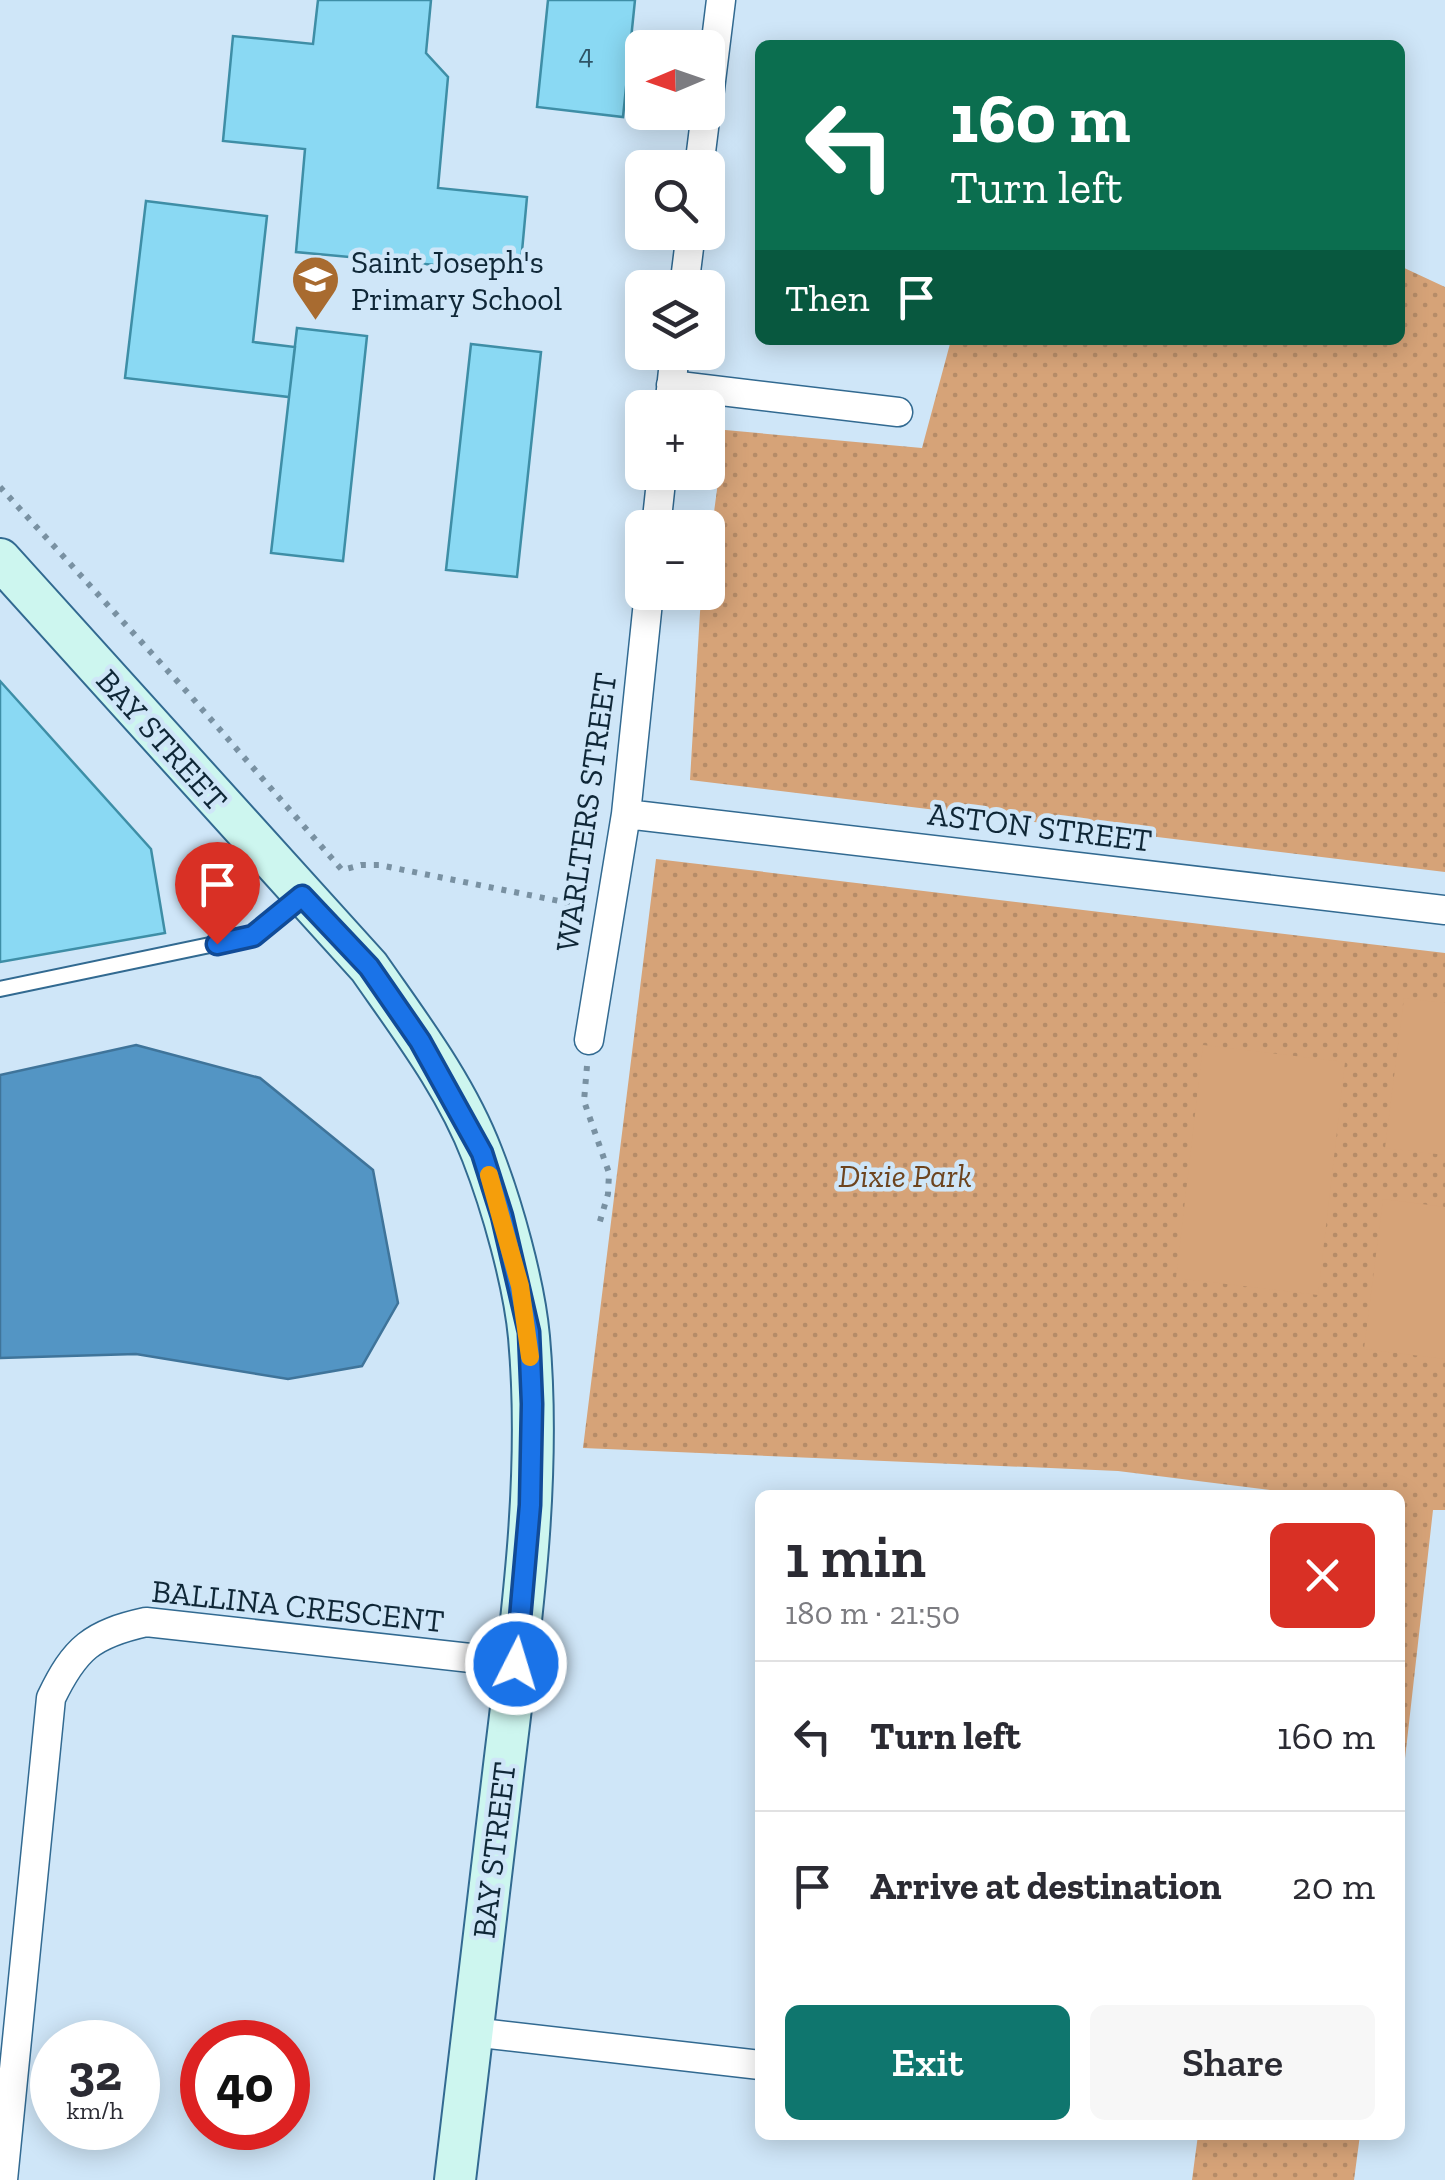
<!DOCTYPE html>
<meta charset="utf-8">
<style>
body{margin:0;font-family:"Zilla Slab",serif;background:#f7f7f7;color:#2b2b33;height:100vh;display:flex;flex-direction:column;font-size:38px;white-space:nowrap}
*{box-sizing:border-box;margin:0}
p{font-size:32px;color:#7c7c81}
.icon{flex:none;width:55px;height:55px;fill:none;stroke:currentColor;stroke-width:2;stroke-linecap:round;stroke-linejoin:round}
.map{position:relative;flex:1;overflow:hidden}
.details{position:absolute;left:755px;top:1490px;width:650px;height:650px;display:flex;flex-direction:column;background:#fff;border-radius:15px;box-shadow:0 5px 25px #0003}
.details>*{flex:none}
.top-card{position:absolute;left:755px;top:40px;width:650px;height:305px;border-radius:15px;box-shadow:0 5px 25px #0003;background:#0b6e4f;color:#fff;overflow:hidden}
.needle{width:65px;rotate:268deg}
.buttons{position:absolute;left:625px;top:30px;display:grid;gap:20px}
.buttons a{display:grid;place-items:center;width:100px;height:100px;border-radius:15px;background:#fff;box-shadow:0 5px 25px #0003;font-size:50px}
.speed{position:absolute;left:30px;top:2020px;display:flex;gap:20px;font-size:50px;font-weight:700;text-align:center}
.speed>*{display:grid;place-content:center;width:130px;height:130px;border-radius:50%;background:#fff;box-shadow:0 5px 25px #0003;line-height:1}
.speed small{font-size:25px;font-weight:400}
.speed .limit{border:15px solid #d22;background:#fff;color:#111}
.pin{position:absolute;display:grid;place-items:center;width:85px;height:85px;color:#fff;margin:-102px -42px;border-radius:50% 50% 50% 0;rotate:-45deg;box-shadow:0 0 10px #0007}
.pin .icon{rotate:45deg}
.me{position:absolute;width:110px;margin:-55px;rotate:5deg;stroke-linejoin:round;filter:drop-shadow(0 0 8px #0008)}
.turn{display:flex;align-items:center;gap:35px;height:210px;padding:0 30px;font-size:45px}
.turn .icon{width:130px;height:130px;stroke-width:2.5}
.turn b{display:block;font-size:70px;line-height:85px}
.then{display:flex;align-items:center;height:95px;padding:0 30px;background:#0003;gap:20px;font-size:38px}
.round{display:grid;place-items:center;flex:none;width:105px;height:105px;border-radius:15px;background:#f7f7f7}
.summary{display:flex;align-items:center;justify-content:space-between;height:170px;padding:0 30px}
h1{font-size:60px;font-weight:600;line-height:75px}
.action{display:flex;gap:20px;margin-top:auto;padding:20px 30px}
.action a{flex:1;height:115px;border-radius:15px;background:#0f766e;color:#fff;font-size:40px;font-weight:600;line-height:115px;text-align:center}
.action a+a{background:#f7f7f7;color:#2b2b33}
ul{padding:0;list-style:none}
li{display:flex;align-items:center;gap:30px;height:150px;padding:0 30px;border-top:2px solid #e1e1e2}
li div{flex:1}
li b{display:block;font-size:38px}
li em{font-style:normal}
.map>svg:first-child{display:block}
.park{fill:url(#park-dots)}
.garden{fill:#d6a378}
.water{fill:#5395c4;stroke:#3f749a;stroke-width:2.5}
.building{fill:#8ad9f3;stroke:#3e8ea6;stroke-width:2.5}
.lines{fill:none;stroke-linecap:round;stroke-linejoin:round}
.lane-casing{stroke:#326a91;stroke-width:18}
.street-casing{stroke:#326a91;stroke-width:31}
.secondary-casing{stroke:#326a91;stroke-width:44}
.path{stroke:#7991a2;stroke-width:6;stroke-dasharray:5 8;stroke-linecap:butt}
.lane{stroke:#fff;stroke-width:14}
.street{stroke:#fff;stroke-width:28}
.secondary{stroke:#cdf6ef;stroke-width:40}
.route-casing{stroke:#114b97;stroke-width:25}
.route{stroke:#1a73e8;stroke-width:18}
.slow{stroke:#f59e0b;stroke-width:18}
.labels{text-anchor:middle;stroke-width:9;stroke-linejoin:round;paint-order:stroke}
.number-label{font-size:28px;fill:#2e5466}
.poi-label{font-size:32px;fill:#0f2737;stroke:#cfe6f8;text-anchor:start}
.street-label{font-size:32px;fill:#0f2737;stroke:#cfe6f8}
.park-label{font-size:32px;font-style:italic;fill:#6d441e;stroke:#cfe6f8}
</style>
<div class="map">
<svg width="1445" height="2180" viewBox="0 0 1445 2180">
<defs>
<pattern id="park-dots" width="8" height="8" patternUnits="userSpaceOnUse" patternTransform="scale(2.5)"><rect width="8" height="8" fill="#d6a378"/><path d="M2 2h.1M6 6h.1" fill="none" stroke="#b68c68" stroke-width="1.8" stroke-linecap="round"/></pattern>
</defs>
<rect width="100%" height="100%" fill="#cfe6f8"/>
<!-- park -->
<path class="park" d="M1400 266 1445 287V872L690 780 700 612 702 593 708 592V557L725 430 922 448 951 340H1400Z
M656 859 1445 953V1510H1433L1400 1803V1495H1277V1491L1118 1471 583 1448Z
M1198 2135H1360L1354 2180H1192Z"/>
<!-- garden -->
<path class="garden" d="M1404 998 1445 1003V1155L1385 1148Z
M1203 1045 1345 1062 1318 1295 1176 1278Z
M1383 1199 1445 1207V1359L1364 1349Z"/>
<!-- water -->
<path class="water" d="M136 1045 260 1078 373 1170 398 1303 362 1366 288 1379 136 1354 0 1358V1075Z"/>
<!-- building -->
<path class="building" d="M318 0H431L426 53 448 77 438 188 527 197 520 273 296 252 305 149 223 141 233 36 313 44Z
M548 0H635L623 117 537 107Z
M146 201 267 216 253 342 295 347 289 397 125 378Z
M297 328 367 336 343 561 271 553Z
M471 344 541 352 517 577 446 570Z
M0 681 151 849 165 933 0 962Z"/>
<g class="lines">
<defs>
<path id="lane" d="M0 989 253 936 302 897"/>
<path id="street" d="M708 105 721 0
M699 168 706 112
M684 288 691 232
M671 385 898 412
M669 408 675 352
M656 528 662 472
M626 814 1445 910
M589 1040 626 814 649 592
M472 2032 760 2065
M3 2180 51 1698C75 1648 92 1634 146 1622L516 1663"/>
<path id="secondary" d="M0 559 369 967C410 1026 456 1086 482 1154 502 1205 524 1283 529 1337 542 1482 520 1631 503 1774 487 1910 471 2045 455 2180"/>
</defs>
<!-- lane casing -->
<use href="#lane" class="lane-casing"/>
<!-- street casing -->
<use href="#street" class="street-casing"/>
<!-- secondary casing -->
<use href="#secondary" class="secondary-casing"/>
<!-- path -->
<path class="path" d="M0 487 188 693 342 870 361 865H379L584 906
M587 1066 584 1101 609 1173 608 1194 598 1228"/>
<!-- lane -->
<use href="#lane" class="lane"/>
<!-- street -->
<use href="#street" class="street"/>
<!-- secondary -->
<use href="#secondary" class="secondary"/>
</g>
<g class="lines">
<defs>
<path id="route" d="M217 944 253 936 302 896 369 967 420 1041 482 1153 502 1216 529 1332 532 1404 530 1505 516 1664"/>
</defs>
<!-- route casing -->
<use href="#route" class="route-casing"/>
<!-- route -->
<use href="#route" class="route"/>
<!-- slow -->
<path class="slow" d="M489 1175 520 1286 530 1357"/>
</g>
<!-- icons -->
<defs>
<symbol id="school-pin" viewBox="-11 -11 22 30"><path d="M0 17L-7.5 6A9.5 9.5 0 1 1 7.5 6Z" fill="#a86b30" stroke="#cfe6f8"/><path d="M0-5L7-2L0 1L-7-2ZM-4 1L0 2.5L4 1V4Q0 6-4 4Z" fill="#fff"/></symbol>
</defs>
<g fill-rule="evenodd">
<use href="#school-pin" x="288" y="252" width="55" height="75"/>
</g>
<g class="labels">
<!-- number labels -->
<g class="number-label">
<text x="586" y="64">4</text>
</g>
<!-- poi labels -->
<g class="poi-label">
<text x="351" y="273">Saint Joseph's<tspan x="351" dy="37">Primary School</tspan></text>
</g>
<!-- street labels -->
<g class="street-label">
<text transform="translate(162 740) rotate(48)" y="11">BAY STREET</text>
<text transform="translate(586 812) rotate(-82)" y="11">WARLTERS STREET</text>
<text transform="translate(1040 827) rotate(7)" y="11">ASTON STREET</text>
<text transform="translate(298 1606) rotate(6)" y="11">BALLINA CRESCENT</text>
<text transform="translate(494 1850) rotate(-83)" y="11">BAY STREET</text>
</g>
<!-- park labels -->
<g class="park-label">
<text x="905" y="1187">Dixie Park</text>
</g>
</g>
</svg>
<div class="buttons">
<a><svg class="needle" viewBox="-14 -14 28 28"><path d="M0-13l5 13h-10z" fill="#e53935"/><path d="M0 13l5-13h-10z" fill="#7c7c81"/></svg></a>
<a><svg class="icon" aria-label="search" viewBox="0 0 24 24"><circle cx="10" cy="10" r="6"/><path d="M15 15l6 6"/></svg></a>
<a><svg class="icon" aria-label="layers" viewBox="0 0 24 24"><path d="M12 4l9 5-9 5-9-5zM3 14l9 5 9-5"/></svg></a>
<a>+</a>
<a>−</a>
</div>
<div class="speed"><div>32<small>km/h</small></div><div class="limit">40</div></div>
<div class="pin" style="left:217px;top:944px;background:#d93025"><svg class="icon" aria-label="arrive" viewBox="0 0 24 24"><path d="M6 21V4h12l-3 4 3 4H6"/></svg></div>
<svg class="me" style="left:516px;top:1664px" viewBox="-20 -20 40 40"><circle r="17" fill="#1a73e8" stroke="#fff" stroke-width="3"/><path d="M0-11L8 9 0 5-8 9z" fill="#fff"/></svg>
<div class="top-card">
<div class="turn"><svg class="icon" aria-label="left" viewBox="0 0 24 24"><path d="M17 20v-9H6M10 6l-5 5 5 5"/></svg><div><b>160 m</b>Turn left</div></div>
<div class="then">Then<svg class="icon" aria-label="arrive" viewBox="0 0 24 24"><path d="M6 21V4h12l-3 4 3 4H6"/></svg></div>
</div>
<section class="details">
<div class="summary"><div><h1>1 min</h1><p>180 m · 21:50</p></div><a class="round" style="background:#d93025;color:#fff"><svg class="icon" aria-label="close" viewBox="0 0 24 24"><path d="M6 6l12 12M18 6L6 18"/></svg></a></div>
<ul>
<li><svg class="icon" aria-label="left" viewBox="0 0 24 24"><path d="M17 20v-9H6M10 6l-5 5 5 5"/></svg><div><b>Turn left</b></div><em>160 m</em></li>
<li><svg class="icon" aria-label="arrive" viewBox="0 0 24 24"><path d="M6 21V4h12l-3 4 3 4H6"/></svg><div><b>Arrive at destination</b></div><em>20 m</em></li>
</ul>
<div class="action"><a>Exit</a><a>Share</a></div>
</section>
</div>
